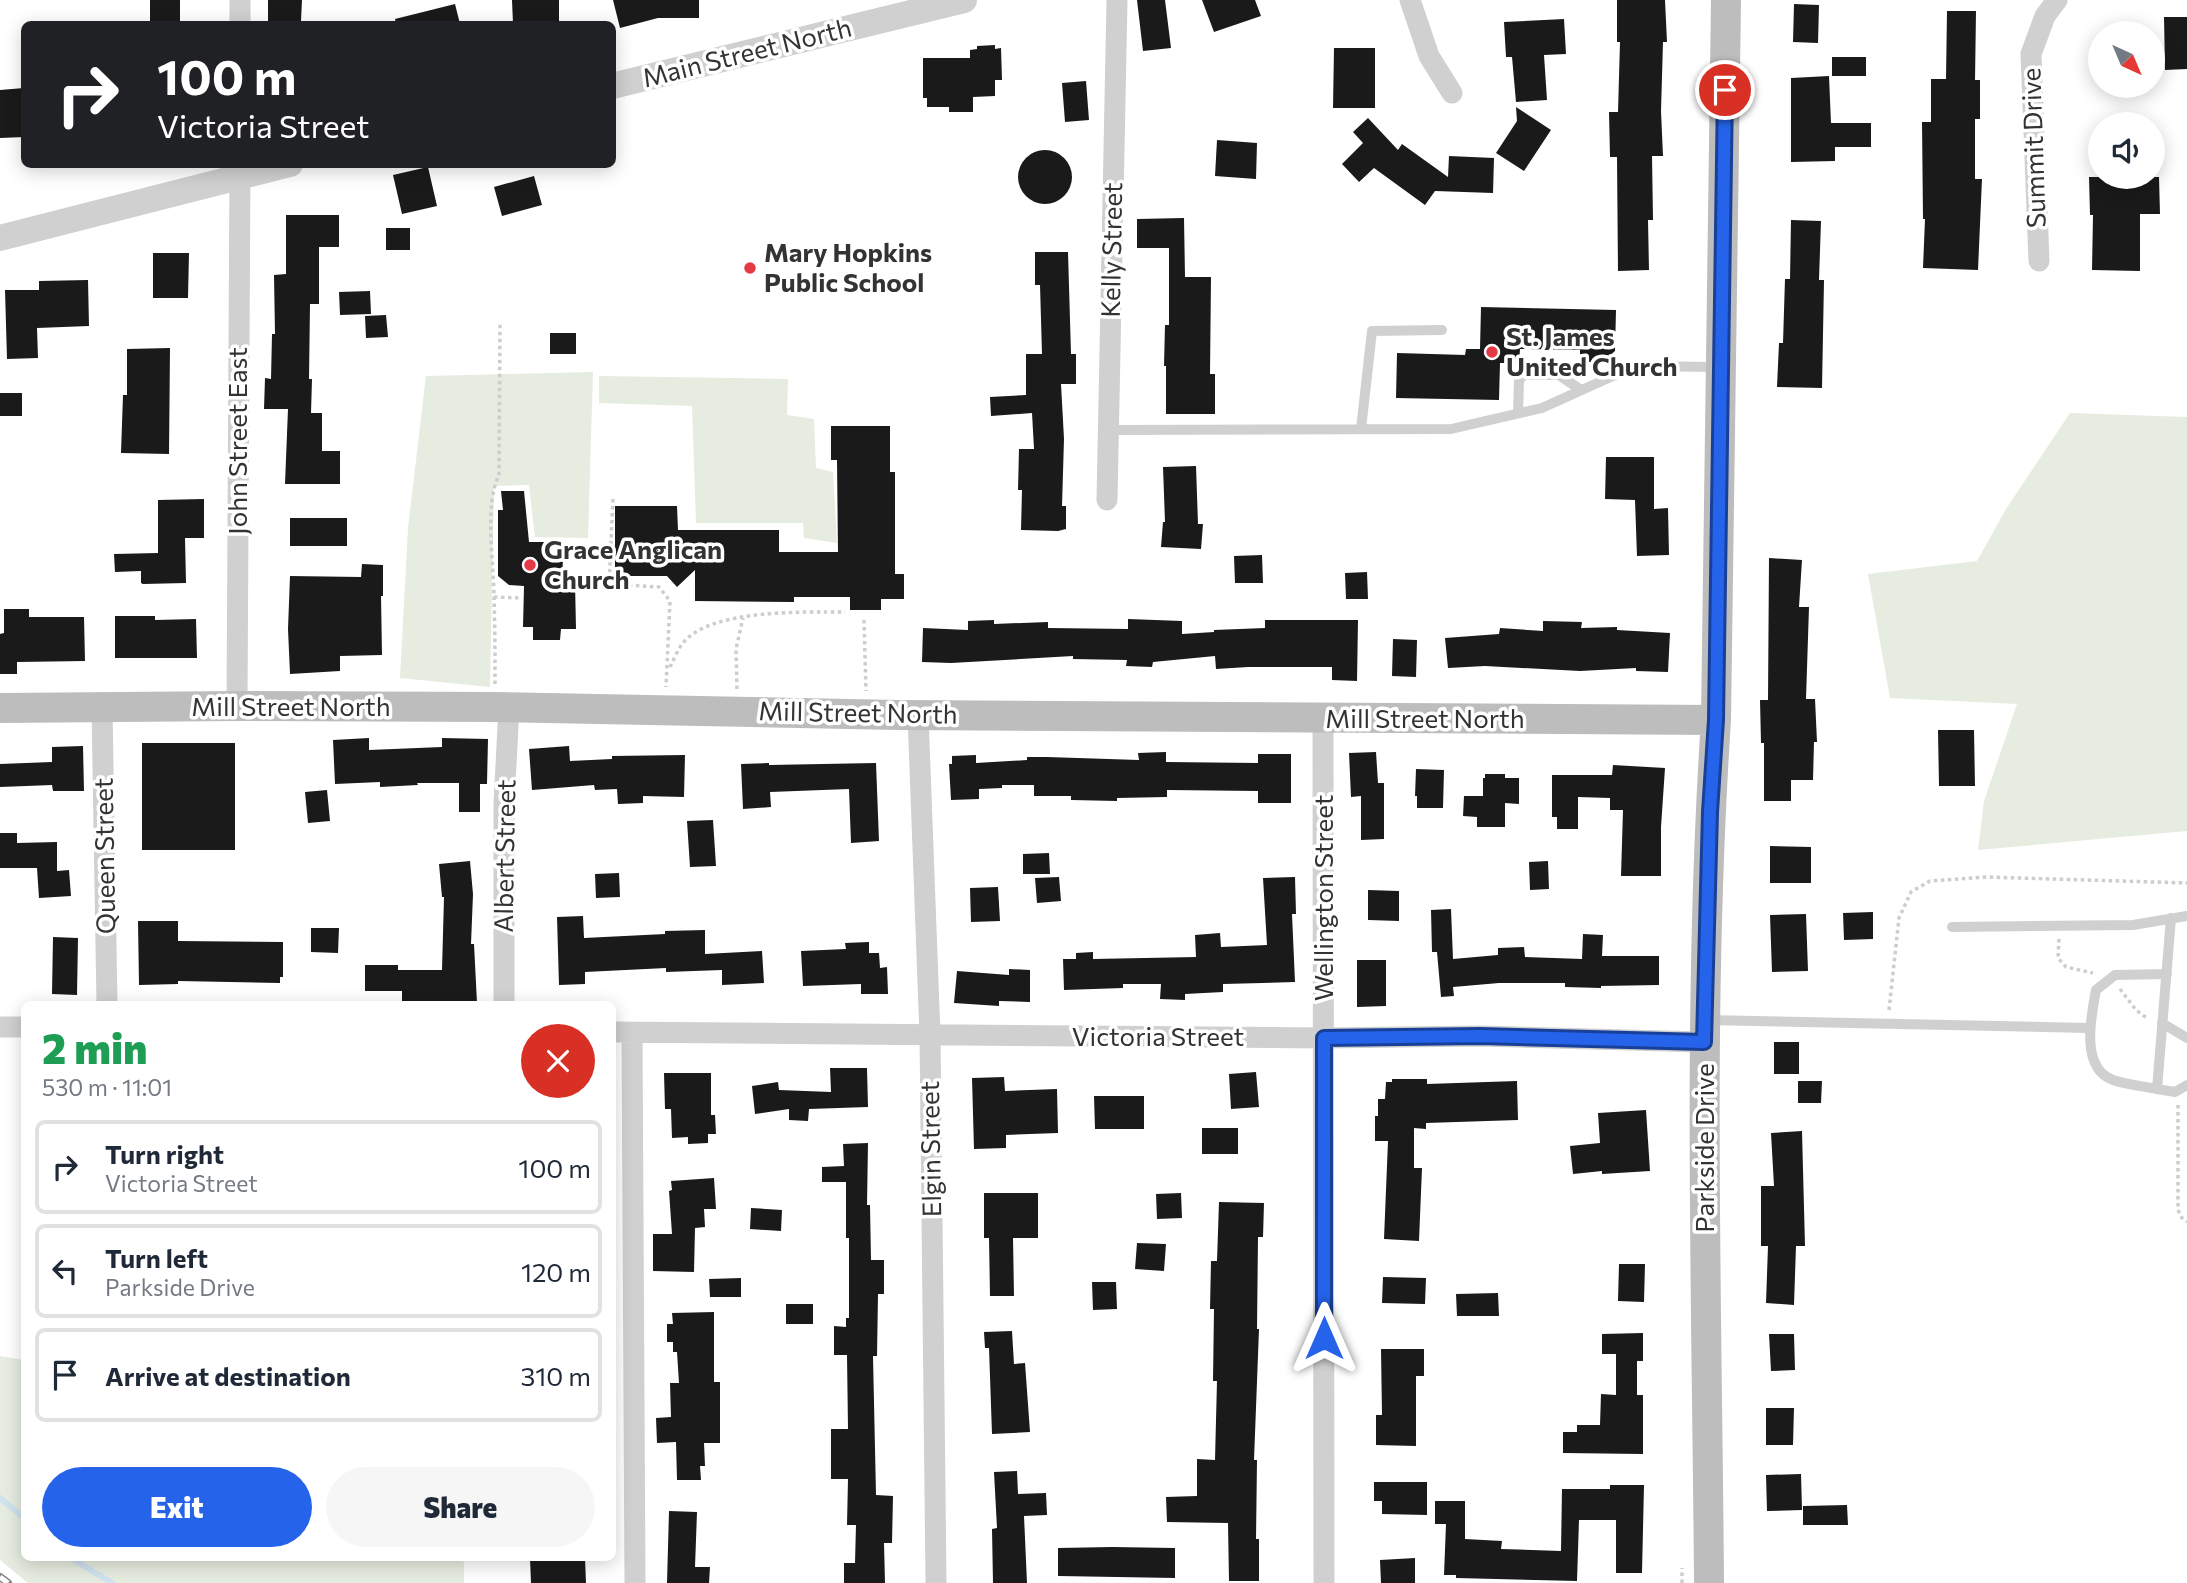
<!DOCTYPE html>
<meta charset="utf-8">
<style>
body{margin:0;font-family:Commissioner,sans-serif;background:#f6f6f7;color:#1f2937;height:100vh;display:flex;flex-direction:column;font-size:26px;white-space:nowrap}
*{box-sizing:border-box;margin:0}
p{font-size:23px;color:#747a83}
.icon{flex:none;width:38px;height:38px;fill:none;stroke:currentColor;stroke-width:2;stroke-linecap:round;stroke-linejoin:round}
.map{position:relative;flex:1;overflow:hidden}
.side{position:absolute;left:21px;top:1001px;width:595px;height:560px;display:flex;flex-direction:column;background:#fff;border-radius:10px;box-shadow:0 4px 18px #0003}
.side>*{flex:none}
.guide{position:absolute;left:21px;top:21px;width:595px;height:147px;border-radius:10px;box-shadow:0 4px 18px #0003;background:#202124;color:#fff;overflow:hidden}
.needle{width:46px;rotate:136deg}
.tools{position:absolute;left:2088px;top:21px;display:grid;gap:14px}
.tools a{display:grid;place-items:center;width:77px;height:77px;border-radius:50%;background:#fff;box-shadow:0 4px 18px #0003;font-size:35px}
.pin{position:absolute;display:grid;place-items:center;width:60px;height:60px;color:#fff;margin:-30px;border:4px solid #fff;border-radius:50%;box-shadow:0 2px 7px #0007}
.me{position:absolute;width:77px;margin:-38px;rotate:0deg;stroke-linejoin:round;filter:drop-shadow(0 0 5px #0008)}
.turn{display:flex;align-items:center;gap:24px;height:147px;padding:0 21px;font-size:32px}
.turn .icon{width:91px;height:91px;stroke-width:2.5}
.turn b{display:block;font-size:49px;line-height:60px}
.round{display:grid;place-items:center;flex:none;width:74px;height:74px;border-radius:37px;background:#f6f6f7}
.headline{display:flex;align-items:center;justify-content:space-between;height:119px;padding:0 21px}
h1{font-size:42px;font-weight:800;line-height:52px;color:#1e9e55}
.button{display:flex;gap:14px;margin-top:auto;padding:14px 21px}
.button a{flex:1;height:80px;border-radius:42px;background:#2563eb;color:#fff;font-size:28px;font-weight:800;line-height:80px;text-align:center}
.button a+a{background:#f6f6f7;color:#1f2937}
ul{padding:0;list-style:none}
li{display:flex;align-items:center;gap:21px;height:94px;margin:0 14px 10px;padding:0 7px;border:4px solid #e0e1e3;border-radius:10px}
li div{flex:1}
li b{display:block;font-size:26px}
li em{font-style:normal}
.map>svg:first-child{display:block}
.green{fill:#e6ecdf}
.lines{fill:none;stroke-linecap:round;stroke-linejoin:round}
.stream{stroke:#cfe2ee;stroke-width:6}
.building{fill:#1a1a1a}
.path{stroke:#cdcdcd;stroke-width:3.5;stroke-dasharray:3.5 3.5;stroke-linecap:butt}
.service{stroke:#d0d0d0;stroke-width:10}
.minor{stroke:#d0d0d0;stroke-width:21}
.tertiary{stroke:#d0d0d0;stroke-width:26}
.secondary{stroke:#bdbdbd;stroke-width:30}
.rail-casing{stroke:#888;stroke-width:8}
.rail{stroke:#fff;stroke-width:5;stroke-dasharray:16;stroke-linecap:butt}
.route-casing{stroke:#184099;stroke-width:18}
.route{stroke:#2563eb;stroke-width:12}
.poi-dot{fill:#e63946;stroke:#fff;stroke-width:2.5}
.labels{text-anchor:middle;stroke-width:7;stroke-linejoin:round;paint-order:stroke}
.street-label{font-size:26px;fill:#333;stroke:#fff}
.poi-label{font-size:26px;font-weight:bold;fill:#333;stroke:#fff;text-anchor:start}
</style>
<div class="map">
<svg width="2187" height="1583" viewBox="0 0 2187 1583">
<rect width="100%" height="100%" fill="#fff"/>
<!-- green -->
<path class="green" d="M593 372 588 538 535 537 529 485 494 486 490 687 400 678 408 528 426 376Z
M599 376 788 379 787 415 814 419 816 468 833 472 837 543 804 538 803 523H696L692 406 599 403Z
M2070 413 2187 417V831L1978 850 1984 801 2017 704 1890 698 1868 574 1977 561 2006 509Z
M0 1356 24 1360V1558H455L464 1562V1583H28L0 1560Z"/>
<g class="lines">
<!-- stream -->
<path class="stream" d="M0 1498 24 1518
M71 1558 112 1583"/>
</g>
<!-- building -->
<path class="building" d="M150 0H180V24H150Z
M268 0H302L301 21H268Z
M512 0H559V24H513Z
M613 0H699V18H658L620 28Z
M1137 0H1165L1171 48 1143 51Z
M1202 0H1255L1261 16 1214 32Z
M1617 0H1665L1667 42H1663L1661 111 1663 156H1652L1653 220H1648L1649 270 1618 271 1617 157H1610L1609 112H1618L1620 42H1617Z
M455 4 460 24H396L395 19Z
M1794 4 1819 5 1818 43 1793 42Z
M1947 11H1976L1975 80H1980V119H1975V179H1982L1978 270 1923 268 1925 219H1923L1922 122H1931V79H1946Z
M2164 17H2187V69L2165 70Z
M1564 19 1566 54 1544 55 1547 100 1516 102 1512 57H1506L1504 22Z
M995 45V49L1001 48 1002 80H995V96L973 97V112H949V107H927V98H923V58H970V50L977 49V46Z
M1334 48H1375V108H1333Z
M1832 57H1866V76H1832Z
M1829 76 1831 123H1871V147H1835V161L1791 162V78Z
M1086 81 1089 120 1065 122 1062 83Z
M24 88V137L0 138V90Z
M1516 107 1551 130 1524 171 1496 153 1517 121Z
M1368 118 1398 150 1402 144 1448 177 1449 156 1494 158 1493 193 1435 191 1425 205 1374 168 1359 182 1342 164 1363 143 1353 132Z
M1217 140 1257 143 1256 179 1215 176Z
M1018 177a27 27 0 1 1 54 0a27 27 0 1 1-54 0Z
M428 167 437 206 402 214 393 175Z
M534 176 542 205 502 216 494 187Z
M2089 177H2159L2160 214H2140V271L2092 270 2093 215H2090Z
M286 215H339V247H319V304H310L309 379H312L311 413H322V451H340V484H285L288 409H264L265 378 271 379 272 334H275L274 275 286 274Z
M1184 218 1185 277H1211L1210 374H1215V414H1166V366H1164L1165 325H1169V248H1137V219Z
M1791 220 1821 221 1819 280H1824L1822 388 1777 387 1779 343H1783L1785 279H1790Z
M386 228H410V250H386Z
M1035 252H1068L1071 354H1076V384H1061L1064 439 1062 506H1066V529L1058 531 1021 530 1022 490H1018L1019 449H1034L1032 413 991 416 990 397 1026 395V354H1042L1040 285H1035Z
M153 253H189L188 298H153Z
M88 280 89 326 37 328 38 358 7 359 5 290H39V281Z
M370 291 371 314 340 315 339 292Z
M1481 307 1616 310 1615 351 1607 358 1606 362H1580V350L1520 349 1519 363H1500L1499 400 1396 398 1397 353 1465 355 1466 349H1480Z
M386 315 388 337 366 338 365 316Z
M550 333H576V354H550Z
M170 348 169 454 121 453 123 395H127V349Z
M0 393H22V416H0Z
M831 426H890V472H895V574H904V599H881V610H850V597H794V602L695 601V570L677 587 667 576H615V506H677L678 530H779V552H838L837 460H831Z
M1606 457H1654V509L1668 508 1669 555 1637 556 1635 500 1605 499Z
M1196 466 1198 524H1203L1201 549 1161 547 1163 522H1165L1163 467Z
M501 491H524L529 542H546L545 558 563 559 562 581 575 582 576 629H561L560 640H533V627H523L524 586 509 585 498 576V510H503Z
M204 499V538H185L186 583 143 584 141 583V571L115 572 114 554 158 553V500Z
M290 518H347V546H290Z
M1262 555 1263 583H1235L1234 556Z
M1769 558 1802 560 1799 607H1809L1806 699H1815L1817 742H1814L1813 780H1791V801H1764V743H1761L1760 700H1768Z
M362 564 383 565V596H381L382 655 340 656V671L290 674 288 629 290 576 361 577Z
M1367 572 1368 599H1346L1345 573Z
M4 609H29V617H84L85 661 17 662V674H0V634L4 633Z
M115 616H155V620L196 619 197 658H115Z
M1128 619 1182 621V634L1214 632V630L1265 628V620H1358L1357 681 1332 680V667H1248L1216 669 1215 656 1153 662 1152 667 1126 666 1127 660 1073 659V656L951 663 922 662 923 628 968 630V621L994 620V624L1048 622V628L1128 629Z
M1543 621 1582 622 1581 628 1617 627V630L1670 633 1668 672 1636 671V668L1580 671 1485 666 1448 668 1445 638 1499 634 1500 628 1543 631Z
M1393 639 1417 640 1416 677 1392 676Z
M1938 730H1974L1975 786H1939Z
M369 738V750L442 747V738L488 739 487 784H480V812H459V783H417L418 785 380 787V782L335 784 333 740Z
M142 743H235V850H142Z
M83 746 84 791H53L52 785 0 787V764L52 762V747Z
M569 746 570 761 612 759V756L685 755 684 797 643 796V803L618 804 617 789 595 790 594 785 532 790 529 749Z
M1166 752V762L1258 763V754H1291V803H1258V791L1167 790V797L1117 798V801L1071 800V796H1034V785H1002V788L979 789V799L951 800 949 764H952V756L976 755V763L1027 760V757H1047L1139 760 1138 753Z
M1376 752 1378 783H1384V839L1361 840V796L1351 797 1349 753Z
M769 763V765L876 763 879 841 851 843 849 789 770 792 771 807 743 809 741 764Z
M1613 765 1665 768 1661 827V876H1621L1623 810H1610V798L1578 797V829H1557V817H1552V775H1612Z
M1416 769 1444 770 1443 808H1417V796H1415Z
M1485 774H1505V778H1519V804L1505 803V827H1477V817L1463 816 1464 796H1483V778H1485Z
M327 790 330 821 308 823 305 792Z
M713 820 716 866 690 867 687 821Z
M0 833H17V843L57 842V871L69 870 71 896 39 898 37 868H0Z
M1770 846 1811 847V883H1770Z
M1049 853 1050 874H1023V854Z
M470 861 473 894 471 944H474L477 1003 402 1001V991H365V965H398V970H442L444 897H442L439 864Z
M1548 861 1549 889 1530 890 1529 862Z
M619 873 620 897 596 898 595 874Z
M1059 877 1061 901 1037 903 1035 878Z
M1295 877 1296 914H1292L1295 982 1223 984V992L1185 994V1000L1160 999 1161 984H1123V988L1064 990 1063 959H1076V953L1093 952V959L1196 957 1195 935 1220 933 1221 947 1267 945 1263 878Z
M998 887 1000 921 971 922 970 888Z
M1368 890 1399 891V921L1368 920Z
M1451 909 1453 959 1498 955V948L1524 947 1525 957 1582 959 1583 934 1603 935 1602 956H1659V985L1601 986V988L1565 987V983H1499L1453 987 1454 996 1441 997 1437 952H1432L1431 910Z
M1873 912V939L1844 940 1843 913Z
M1806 914 1808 971 1772 972 1770 915Z
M583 916 584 938 665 934V931L705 930V954L762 951 764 983 722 985V970L666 972V968L585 972V984L559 985 557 917Z
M138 921H178V941L283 942V977H280V983L178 981V984L139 985Z
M311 928H339L338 953 311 952Z
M53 937 78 938 77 995 52 994Z
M869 942V953H879L880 968 887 967 888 994H861V984L803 986 801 951 846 949 845 943Z
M1357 960H1386V1006L1357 1007Z
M1009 969 1030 970V1002L999 1001V1006L954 1003 957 971 1009 975Z
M1774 1042H1799V1074H1774Z
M830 1068H867L868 1107 809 1109 808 1121 789 1120V1109L755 1114 752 1086 778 1082 779 1090 831 1092Z
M1256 1072 1259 1107 1231 1109 1229 1074Z
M664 1073H711V1115H715L716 1134H708V1143L688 1144V1137L672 1138 671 1109H665Z
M1004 1077 1005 1091 1057 1089 1058 1133 1006 1135V1148L974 1149 972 1078Z
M1392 1079H1427V1084L1517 1081 1518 1120 1426 1123V1129L1414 1128V1168H1422L1419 1241 1384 1239 1388 1141H1375V1116H1378V1099H1385L1386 1082H1392Z
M1798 1081H1822L1821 1103H1798Z
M1094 1096H1144V1129H1095Z
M1646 1110 1650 1171 1602 1174V1171L1573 1174 1570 1146 1600 1143 1598 1113Z
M1202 1128H1238V1154H1202Z
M1802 1131 1805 1246H1796L1794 1305 1766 1303 1768 1246H1761V1186H1774L1771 1133Z
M868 1143 867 1205H870L871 1260H884V1294H878L877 1356H873L876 1495 893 1496 892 1543H884L885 1583H844V1563H855L856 1525H847L848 1479H831V1429H848L847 1355H834V1326L846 1327V1318H849V1238H846V1182H822V1167L844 1166 843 1144Z
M714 1178 716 1209H704L705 1227 695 1228 694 1272 653 1271V1234H672L669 1191 672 1190 671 1181Z
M984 1193H1038V1238H1013L1014 1296H990L989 1238H984Z
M1181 1193 1182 1218 1157 1219 1156 1194Z
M1219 1202 1264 1203 1263 1237H1258L1257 1329H1259L1254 1460H1257L1256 1539H1259V1581H1229L1228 1523 1167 1522 1166 1497 1197 1496V1459L1215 1460 1217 1381H1213L1214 1309H1210L1211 1261H1217Z
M751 1208 782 1210 781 1231 750 1229Z
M1137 1243 1166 1244 1164 1271 1135 1269Z
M1619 1264H1645L1644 1302 1618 1301Z
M1383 1277 1426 1278 1425 1304 1382 1303Z
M741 1278V1297H710L709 1279Z
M1092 1282H1116L1117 1309 1093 1310Z
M1498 1293 1499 1316H1457L1456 1294Z
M786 1304H813V1324H786Z
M714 1312V1382H720V1443H704L705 1466H700L701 1480H677L676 1442 657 1443 656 1418 671 1417 670 1383H679L677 1352H673V1342H667V1324H673L672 1313Z
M1012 1331 1014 1364 1025 1363 1030 1432 992 1434 989 1348H985L984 1332Z
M1643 1333V1361H1637V1395H1643V1454L1563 1453V1432H1577V1425H1600L1601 1394 1616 1395V1354H1602V1334Z
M1769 1334H1794L1795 1370 1771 1371Z
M1381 1349H1424V1376H1416V1446L1376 1445V1415H1382Z
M1766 1408H1794L1793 1445H1766Z
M1017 1471 1018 1494 1046 1493 1047 1515 1024 1516 1027 1583H993L992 1529 997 1528 994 1472Z
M1801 1474 1802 1510 1767 1511 1766 1475Z
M1374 1482H1427V1515L1382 1514V1501H1374Z
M1610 1485H1644L1642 1573H1616V1520H1579L1577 1581 1456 1578V1575H1444L1446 1524H1435V1501H1465V1539L1502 1541 1501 1549 1561 1551 1562 1489H1610Z
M1847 1505 1848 1525H1803V1506Z
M669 1511 697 1512 695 1567H710L709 1583H667Z
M1112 1547 1175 1548V1578L1058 1576V1548Z
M530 1558H585L586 1583H531Z
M1415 1558V1583H1381L1380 1560Z"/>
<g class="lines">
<!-- path -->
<path class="path" d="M613 499 609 584 659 587 670 601 666 687
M494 597 522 598
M864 620 866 691
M670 667C674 660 677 650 683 643 710 609 803 612 845 612
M495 684C495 655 495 626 494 597 494 564 484 504 499 475L500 322
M737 689 736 649 743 618
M2059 939 2058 958 2066 967 2093 973
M2120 989 2136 1010 2148 1019
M1889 1010 1899 918 1911 892 1930 881 1986 877 2187 883
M2178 1105V1210L2182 1218 2187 1222
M1682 1583V1568"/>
<!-- service -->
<path class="service" d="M1518 413 1519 380 1524 375H1559L1581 390
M1361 429 1372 331 1442 330
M1109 430 1451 429 1542 408 1635 366 1717 367
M1952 927 2133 925 2187 916
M2167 974 2115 975 2096 990C2091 1017 2080 1068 2113 1080 2127 1085 2143 1086 2157 1089L2171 918
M1706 1020 2088 1028
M2162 1023 2187 1038
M2157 1089 2175 1092 2187 1085"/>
<!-- minor -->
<path class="minor" d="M240 0V24
M1410 0 1429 56 1452 93
M2039 261 2031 54 2045 16 2057 0
M1107 500 1117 0
M237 706 240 164
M102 708 107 1004
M918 715 930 1035 936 1583
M1323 718 1324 1583
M504 1004V804L509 707
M0 1027H24
M612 1032 1324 1038 1480 1036 1704 1042
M632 1033 635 1583"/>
<!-- tertiary -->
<path class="tertiary" d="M612 86 964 0
M0 238 290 164"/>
<!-- secondary -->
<path class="secondary" d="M0 708 237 706 495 707 898 715 1716 720
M1709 1583C1707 1296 1697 1007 1716 720L1726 0"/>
<defs>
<path id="rail" d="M0 1577 8 1583"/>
</defs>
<!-- rail casing -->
<use href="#rail" class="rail-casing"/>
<!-- rail -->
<use href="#rail" class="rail"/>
</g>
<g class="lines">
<defs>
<path id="route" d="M1324 1338V1038L1480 1036 1704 1042 1710 812 1716 720 1725 90"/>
</defs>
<!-- route casing -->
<use href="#route" class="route-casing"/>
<!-- route -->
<use href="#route" class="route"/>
</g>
<!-- markers -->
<g class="poi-dot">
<circle cx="750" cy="268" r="7"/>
<circle cx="1492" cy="352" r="7"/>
<circle cx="530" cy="565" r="7"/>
</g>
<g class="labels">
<!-- street labels -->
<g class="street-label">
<text transform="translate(747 53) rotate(-14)" y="9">Main Street North</text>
<text transform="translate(2034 148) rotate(-92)" y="9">Summit Drive</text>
<text transform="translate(1112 250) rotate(-89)" y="9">Kelly Street</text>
<text transform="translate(238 441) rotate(-90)" y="9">John Street East</text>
<text x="291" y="716">Mill Street North</text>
<text transform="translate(858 713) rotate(1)" y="9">Mill Street North</text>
<text x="1425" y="728">Mill Street North</text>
<text transform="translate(105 856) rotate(-91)" y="9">Queen Street</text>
<text transform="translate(505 856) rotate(-89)" y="9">Albert Street</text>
<text transform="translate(1324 898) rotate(-90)" y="9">Wellington Street</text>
<text x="1158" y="1046">Victoria Street</text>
<text transform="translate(1705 1148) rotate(-90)" y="9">Parkside Drive</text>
<text transform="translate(931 1149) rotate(-91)" y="9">Elgin Street</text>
</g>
<!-- poi labels -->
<g class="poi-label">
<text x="764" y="262">Mary Hopkins<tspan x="764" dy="30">Public School</tspan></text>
<text x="1506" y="346">St. James<tspan x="1506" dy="30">United Church</tspan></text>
<text x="544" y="559">Grace Anglican<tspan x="544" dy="30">Church</tspan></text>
</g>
</g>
</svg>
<div class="tools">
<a><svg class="needle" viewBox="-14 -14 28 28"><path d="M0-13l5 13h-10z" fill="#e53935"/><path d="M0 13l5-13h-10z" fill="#747a83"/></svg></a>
<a><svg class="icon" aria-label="sound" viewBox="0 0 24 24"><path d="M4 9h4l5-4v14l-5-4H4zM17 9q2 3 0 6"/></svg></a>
</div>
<div class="pin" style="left:1725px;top:90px;background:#d93025"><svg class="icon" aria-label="arrive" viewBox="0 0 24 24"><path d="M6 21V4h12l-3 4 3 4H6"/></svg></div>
<svg class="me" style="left:1324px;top:1338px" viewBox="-20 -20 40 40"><path d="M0-17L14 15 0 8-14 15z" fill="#2563eb" stroke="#fff" stroke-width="4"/></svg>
<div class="guide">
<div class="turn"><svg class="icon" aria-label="right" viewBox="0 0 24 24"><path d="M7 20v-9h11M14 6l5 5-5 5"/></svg><div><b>100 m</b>Victoria Street</div></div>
</div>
<section class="side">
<div class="headline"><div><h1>2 min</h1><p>530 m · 11:01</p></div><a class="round" style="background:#d93025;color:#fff"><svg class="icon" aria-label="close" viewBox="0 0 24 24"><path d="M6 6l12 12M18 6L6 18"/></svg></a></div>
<ul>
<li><svg class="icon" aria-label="right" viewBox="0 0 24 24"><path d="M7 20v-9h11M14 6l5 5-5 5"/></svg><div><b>Turn right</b><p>Victoria Street</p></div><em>100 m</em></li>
<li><svg class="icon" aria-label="left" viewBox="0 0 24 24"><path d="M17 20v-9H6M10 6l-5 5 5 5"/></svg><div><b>Turn left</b><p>Parkside Drive</p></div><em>120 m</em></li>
<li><svg class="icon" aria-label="arrive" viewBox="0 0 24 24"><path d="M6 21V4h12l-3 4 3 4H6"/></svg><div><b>Arrive at destination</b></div><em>310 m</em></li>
</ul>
<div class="button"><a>Exit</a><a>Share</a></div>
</section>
</div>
